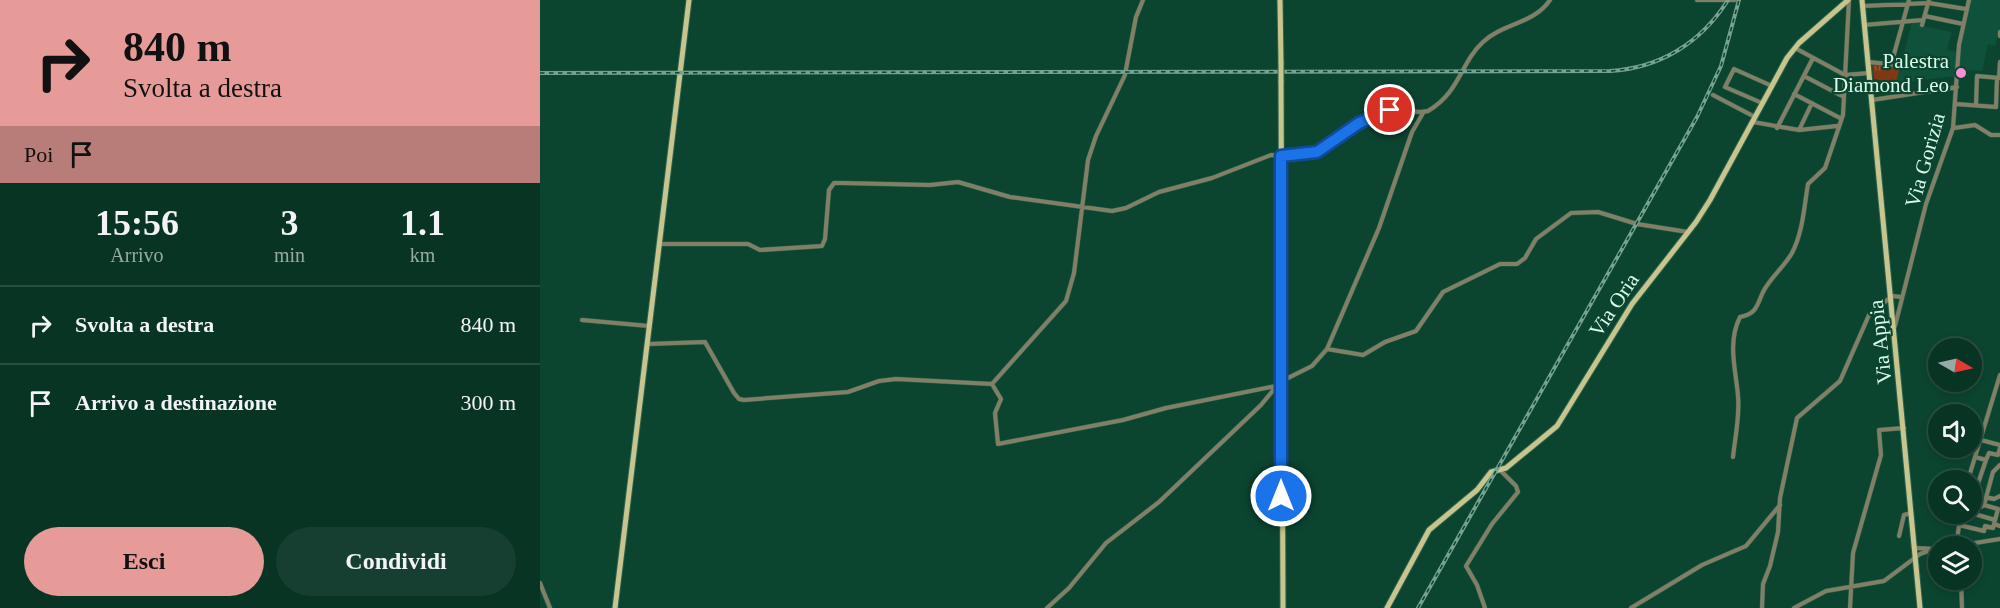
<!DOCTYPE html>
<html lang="it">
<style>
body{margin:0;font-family:"Times New Roman",serif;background:#163f31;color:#f1f3f6;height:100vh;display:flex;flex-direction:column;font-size:22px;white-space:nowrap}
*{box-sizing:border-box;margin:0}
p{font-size:20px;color:#98aaa6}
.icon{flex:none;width:33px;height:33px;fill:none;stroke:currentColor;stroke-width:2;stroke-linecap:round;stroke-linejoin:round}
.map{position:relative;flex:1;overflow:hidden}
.panel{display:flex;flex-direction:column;background:#083424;width:540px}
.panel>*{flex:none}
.hud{background:#e69b98;color:#111;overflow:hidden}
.needle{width:39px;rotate:99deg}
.controls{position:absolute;left:1388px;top:338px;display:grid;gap:12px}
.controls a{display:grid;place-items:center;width:54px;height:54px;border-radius:50%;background:#083424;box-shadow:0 3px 9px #0003,0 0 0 2px #294f41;font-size:30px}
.pin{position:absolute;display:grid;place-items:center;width:51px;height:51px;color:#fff;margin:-26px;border:3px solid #fff;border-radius:50%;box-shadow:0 2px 6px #0007}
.me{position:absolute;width:66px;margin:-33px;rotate:0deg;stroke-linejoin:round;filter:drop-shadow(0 0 4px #0008)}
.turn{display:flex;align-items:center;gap:21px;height:126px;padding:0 24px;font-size:27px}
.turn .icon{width:78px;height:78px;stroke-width:2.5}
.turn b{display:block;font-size:42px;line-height:51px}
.then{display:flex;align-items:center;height:57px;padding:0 24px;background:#0003;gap:12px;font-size:22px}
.eta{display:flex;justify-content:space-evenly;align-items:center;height:102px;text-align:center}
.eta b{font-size:36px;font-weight:700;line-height:42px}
.action{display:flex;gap:12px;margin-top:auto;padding:12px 24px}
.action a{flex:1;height:69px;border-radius:36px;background:#e69b98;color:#111;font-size:24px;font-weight:700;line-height:69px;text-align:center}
.action a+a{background:#163f31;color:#f1f3f6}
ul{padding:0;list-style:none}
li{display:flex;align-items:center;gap:18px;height:78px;padding:0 24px;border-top:2px solid #294f41}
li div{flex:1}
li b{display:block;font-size:22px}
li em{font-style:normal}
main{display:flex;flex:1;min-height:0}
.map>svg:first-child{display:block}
.built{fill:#0f523c}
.grass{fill:url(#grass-tufts)}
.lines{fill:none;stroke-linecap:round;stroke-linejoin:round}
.minor-casing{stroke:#2c624e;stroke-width:5}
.major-casing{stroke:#2c624e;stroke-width:7}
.minor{stroke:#818066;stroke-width:4}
.major{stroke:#c8c48e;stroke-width:5}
.rail-casing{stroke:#76a390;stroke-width:4}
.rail{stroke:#0b4530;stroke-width:1.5;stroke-dasharray:4.5;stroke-linecap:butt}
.major-bridge-casing{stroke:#2c624e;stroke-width:7;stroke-linecap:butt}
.major-bridge{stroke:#c8c48e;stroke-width:5}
.route-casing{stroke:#114b97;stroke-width:15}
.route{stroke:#1a73e8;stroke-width:10}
.poi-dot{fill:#f790ce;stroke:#0b4530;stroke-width:2}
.labels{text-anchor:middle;stroke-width:4.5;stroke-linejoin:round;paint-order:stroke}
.poi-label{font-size:21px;fill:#d9fbea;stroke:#0b4530;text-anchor:end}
.street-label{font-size:21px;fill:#d9fbea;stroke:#0b4530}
</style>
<main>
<section class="panel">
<div class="hud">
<div class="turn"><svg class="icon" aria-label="right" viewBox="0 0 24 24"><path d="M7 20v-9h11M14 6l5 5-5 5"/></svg><div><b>840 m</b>Svolta a destra</div></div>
<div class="then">Poi<svg class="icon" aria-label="arrive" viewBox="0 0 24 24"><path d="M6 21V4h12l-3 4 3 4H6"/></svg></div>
</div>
<div class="eta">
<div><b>15:56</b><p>Arrivo</p></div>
<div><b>3</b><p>min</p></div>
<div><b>1.1</b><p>km</p></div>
</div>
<ul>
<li><svg class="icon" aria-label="right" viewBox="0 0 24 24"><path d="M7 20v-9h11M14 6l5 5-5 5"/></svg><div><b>Svolta a destra</b></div><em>840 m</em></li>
<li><svg class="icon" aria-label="arrive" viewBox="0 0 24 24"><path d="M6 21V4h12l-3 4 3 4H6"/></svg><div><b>Arrivo a destinazione</b></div><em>300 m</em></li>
</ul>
<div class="action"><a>Esci</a><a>Condividi</a></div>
</section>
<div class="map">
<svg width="1460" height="608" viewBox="0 0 1460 608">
<defs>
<pattern id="grass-tufts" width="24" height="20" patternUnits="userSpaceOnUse" patternTransform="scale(1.5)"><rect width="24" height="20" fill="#803814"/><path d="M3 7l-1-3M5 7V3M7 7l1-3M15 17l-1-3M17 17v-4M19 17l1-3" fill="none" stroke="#915636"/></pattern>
</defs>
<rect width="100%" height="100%" fill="#0b4530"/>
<!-- built -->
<path class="built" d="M1431 0H1460V29L1455 46 1448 44 1442 71 1419 69 1420 44Z
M1380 22 1381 26 1412 32 1407 50 1417 52 1416 76 1356 83 1372 23Z"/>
<!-- grass -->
<path class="grass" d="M1332 64 1360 67 1356 83 1334 79Z"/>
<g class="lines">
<defs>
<path id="minor" d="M1157 0H1195
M1323 6 1389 3 1426 9
M1385 16 1423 24
M1324 25 1383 20
M1382 25 1389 0
M1460 32V36
M1255 48 1305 75 1329 73
M1328 62 1360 65
M1351 65 1369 0
M586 69 596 17 603 0
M1264 76 1304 97
M1459 78 1460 62
M1254 94 1300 118
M1173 95 1215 117
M1332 100 1417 87
M1222 103 1185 87 1194 69 1232 86
M1416 104 1456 107 1457 78
M1436 105 1437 76 1460 78
M1213 122 1259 130 1297 126
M1237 128 1273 58
M1414 128 1435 125 1451 135H1460
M1259 130 1272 103
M119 244H208L220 250 282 246 285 239 289 190 294 183H302L390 185 418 182 470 197 572 211 586 208 619 192 672 178 731 155C783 163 802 126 846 111 860 106 874 115 888 111 921 91 920 63 943 42 963 23 994 24 1010 0
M42 320 109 326
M1355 326 1386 204 1413 128 1419 45 1429 0
M108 344 165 342 194 393 199 399 204 400 308 392 339 381 356 379 452 384 526 301 534 273 548 160 556 136 585 75
M787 349 839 228 872 132 883 113
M742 381 772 366 787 349 823 355 845 342 876 331 903 292 960 264H977L985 258 996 239 1031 213 1058 212 1097 224 1148 232
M452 384 461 399 455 413 458 444 583 420 626 408 741 385
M1441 440 1460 445
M1193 457C1195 438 1200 416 1198 396 1196 370 1187 343 1200 317 1217 314 1217 305 1223 292 1230 278 1244 267 1252 253 1263 232 1264 207 1268 184L1285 168 1303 115 1309 0
M1446 460 1449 453 1458 455 1460 448
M1428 480 1460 375
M1446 497 1454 499 1460 496
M1431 504 1446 460 1435 457
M1431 505 1441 507 1444 505 1453 472 1460 465
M1444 505 1458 509 1454 524 1460 526
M1431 513 1455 520
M1419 525 1444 531 1445 526 1453 528 1454 524
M1359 536 1364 515 1371 513
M1416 546 1460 539
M1416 546 1421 513
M1375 548 1398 549
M1421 579 1422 608
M0 583 10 608
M507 608 529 588 566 543 619 502 721 405 735 388
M945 608 937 585 926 566 952 524 978 492 976 486 960 470
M1091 608 1162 565 1206 546 1240 505
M1222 608 1223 584 1230 566 1238 532 1240 498 1257 418 1300 381 1329 315 1352 296 1361 297
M1254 608 1286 591 1344 581 1380 554 1391 550
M1310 608 1313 553 1341 455 1339 430 1364 428"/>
<path id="major" d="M740 0 741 63
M1322 0 1380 608
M741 81 743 608
M75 608 149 0
M847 608 889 530 937 490 951 472 966 468 1017 426 1092 304 1156 222 1170 200 1247 58 1259 43 1308 0"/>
</defs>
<!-- minor casing -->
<use href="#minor" class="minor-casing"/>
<!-- major casing -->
<use href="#major" class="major-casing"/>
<!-- minor -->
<use href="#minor" class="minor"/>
<!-- major -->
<use href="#major" class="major"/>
<defs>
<path id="rail" d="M0 73 1070 71C1120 68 1161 43 1188 0
M878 608 1157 117 1181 66 1199 0"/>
</defs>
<!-- rail casing -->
<use href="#rail" class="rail-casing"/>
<!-- rail -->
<use href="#rail" class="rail"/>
<defs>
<path id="major-bridge" d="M741 81V63"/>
</defs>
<!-- major-bridge casing -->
<use href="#major-bridge" class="major-bridge-casing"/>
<!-- major-bridge -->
<use href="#major-bridge" class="major-bridge"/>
</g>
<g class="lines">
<defs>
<path id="route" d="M741 496V156L777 152 819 123 850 110"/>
</defs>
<!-- route casing -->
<use href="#route" class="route-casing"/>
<!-- route -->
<use href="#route" class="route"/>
</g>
<!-- markers -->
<circle class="poi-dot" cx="1421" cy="73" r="6"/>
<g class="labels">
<!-- poi labels -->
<g class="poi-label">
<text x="1409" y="68">Palestra<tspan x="1409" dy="24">Diamond Leo</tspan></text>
</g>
<!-- street labels -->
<g class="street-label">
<text transform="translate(1385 160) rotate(-74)" y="7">Via Gorizia</text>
<text transform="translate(1074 305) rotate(-56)" y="7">Via Oria</text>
<text transform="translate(1340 342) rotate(-96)" y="7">Via Appia</text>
</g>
</g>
</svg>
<div class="controls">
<a><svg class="needle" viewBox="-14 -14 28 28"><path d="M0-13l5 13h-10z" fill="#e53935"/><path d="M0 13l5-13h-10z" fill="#98aaa6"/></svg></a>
<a><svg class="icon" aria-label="sound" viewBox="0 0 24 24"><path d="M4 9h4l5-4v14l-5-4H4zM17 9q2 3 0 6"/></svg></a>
<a><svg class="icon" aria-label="search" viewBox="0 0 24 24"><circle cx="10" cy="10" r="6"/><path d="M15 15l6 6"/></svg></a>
<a><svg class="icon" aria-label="layers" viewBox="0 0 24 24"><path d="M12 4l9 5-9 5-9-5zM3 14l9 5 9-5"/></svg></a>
</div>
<div class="pin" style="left:850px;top:110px;background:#d93025"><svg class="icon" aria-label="arrive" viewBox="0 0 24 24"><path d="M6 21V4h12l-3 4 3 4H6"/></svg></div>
<svg class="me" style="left:741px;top:496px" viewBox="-20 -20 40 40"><circle r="17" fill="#1a73e8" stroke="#fff" stroke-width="3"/><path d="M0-11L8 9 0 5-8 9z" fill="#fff"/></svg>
</div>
</main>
